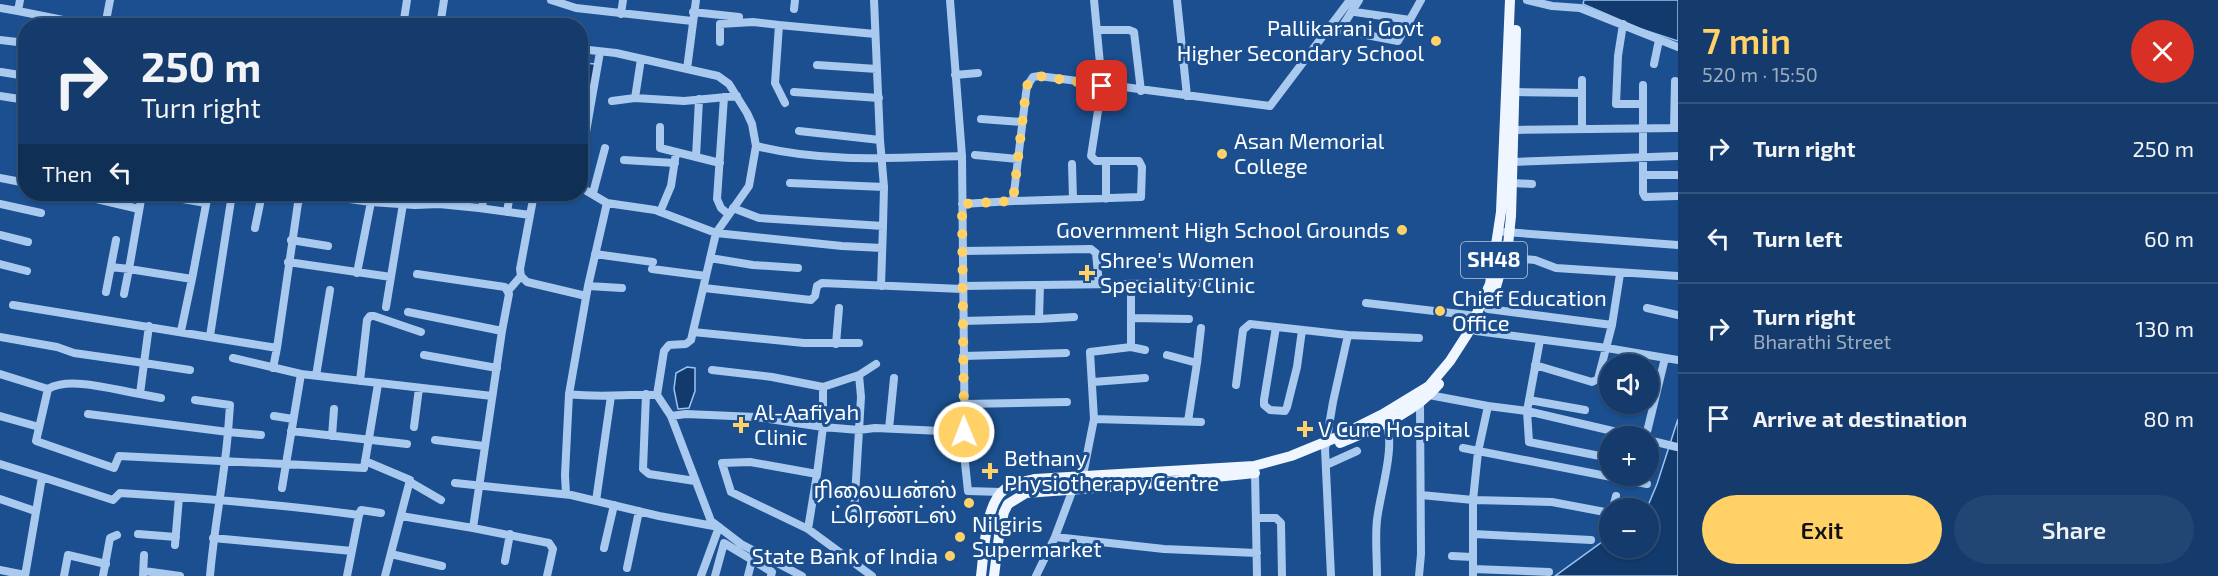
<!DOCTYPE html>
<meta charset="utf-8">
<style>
body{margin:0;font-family:"Exo 2","Noto Sans Tamil",sans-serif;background:#214673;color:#f1f3f6;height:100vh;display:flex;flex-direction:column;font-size:22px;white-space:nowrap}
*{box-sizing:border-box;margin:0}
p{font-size:20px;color:#9dadc1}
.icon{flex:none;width:33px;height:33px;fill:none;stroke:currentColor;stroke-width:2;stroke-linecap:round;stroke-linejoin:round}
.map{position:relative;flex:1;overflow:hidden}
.panel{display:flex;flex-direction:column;background:#143b6b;width:540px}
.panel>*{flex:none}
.hud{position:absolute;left:18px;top:18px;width:570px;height:183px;border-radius:24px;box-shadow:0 2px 4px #0004,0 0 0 2px #33557e;background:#143b6b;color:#f1f3f6;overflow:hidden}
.buttons{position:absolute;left:1599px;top:354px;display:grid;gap:12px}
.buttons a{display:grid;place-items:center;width:60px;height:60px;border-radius:50%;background:#143b6b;box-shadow:0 2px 4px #0004,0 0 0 2px #33557e;font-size:30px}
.pin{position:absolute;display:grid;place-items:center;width:51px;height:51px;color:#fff;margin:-26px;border-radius:12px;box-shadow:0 3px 9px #0006}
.me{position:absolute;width:66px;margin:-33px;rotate:359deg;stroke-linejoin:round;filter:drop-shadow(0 0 4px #0008)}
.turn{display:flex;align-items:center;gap:21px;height:126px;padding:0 24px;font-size:27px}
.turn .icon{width:78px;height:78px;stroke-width:2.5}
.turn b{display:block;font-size:42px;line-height:51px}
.then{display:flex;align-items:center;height:57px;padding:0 24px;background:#0003;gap:12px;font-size:22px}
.round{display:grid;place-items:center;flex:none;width:63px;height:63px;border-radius:32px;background:#214673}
.headline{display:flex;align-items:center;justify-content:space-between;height:102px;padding:0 24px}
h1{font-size:36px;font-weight:600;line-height:45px;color:#ffd166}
.cta{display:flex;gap:12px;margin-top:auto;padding:12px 24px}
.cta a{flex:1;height:69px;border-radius:36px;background:#ffd166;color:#111;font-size:24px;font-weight:600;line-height:69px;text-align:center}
.cta a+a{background:#214673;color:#f1f3f6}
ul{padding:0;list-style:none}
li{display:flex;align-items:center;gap:18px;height:90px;padding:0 24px;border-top:2px solid #33557e}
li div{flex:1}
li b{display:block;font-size:22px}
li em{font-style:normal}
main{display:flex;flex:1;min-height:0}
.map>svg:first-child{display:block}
.water{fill:#123a6d;stroke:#9cc4f0;stroke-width:1.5}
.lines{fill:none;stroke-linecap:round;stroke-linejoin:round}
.minor{stroke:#a9c9ee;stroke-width:8}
.major{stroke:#f0f6ff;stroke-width:10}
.route{stroke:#ffd166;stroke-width:10;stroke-dasharray:0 18}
.poi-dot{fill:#ffd166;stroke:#1b4f8f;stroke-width:2}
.labels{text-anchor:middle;stroke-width:6;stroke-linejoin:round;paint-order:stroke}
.shield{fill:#1b4f8f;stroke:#bbcadd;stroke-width:1.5}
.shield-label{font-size:21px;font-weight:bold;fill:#fff}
.poi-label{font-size:22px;fill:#fff;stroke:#1b4f8f;text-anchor:start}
</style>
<main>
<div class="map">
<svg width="1678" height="576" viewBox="0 0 1678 576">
<rect width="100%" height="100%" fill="#1b4f8f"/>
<!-- water -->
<path class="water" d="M1584 0H1678V41L1641 29 1583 4Z
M581 63 596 64 581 152Z
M687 367 695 368V391L689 408 678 409 674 389 676 373Z
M1678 419V576H1555L1609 537 1610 548H1648L1647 508 1657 484Z"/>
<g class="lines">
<!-- minor -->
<path class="minor" d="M20 0 18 11 93 26
M551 0 576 8 692 21
M874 0 880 140 884 187 883 226
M950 0 962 156 965 463 968 491 1001 492
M1177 0 1187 96
M1527 0 1552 6 1580 8 1678 47
M0 8 18 11
M794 9 795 0
M693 12 739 17
M1355 12 1410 20
M621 14 623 0
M1623 24 1618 56 1616 104H1643
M1332 25 1340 30 1398 41 1421 0
M105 26 110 0
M403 26 407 0
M440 26 444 0
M1097 30H1129L1134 32 1141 91
M1340 30 1359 0
M0 40 26 43
M720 42V24L753 22 779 25
M580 49 616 53 718 76 729 84 747 113 752 124 756 146 749 186 716 233 691 340 686 344 669 345 664 351 657 395 671 416 711 521 741 544 802 576
M1654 64 1659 40
M817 65 877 69
M687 69 696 0
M1 72 26 76
M955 75 978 73
M1582 80V129
M1643 85V193L1645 197 1678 196
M794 92 879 98
M1514 92 1582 93
M0 96 26 100
M724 97 717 199 721 208 728 214
M635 98 641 59
M612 101 635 98 684 101 737 96
M785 103 775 83 779 25 875 34
M981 119 1022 122
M660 127V148L720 163
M1674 128 1675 81
M1513 130 1678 128
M799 131 880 140
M756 146C823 163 893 158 962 156
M975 155 1018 159
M696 157 699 99
M624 160 675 163
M1512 162 1678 156
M1072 164 1073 199
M580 166 600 52
M1643 175H1678
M0 178 26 183
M790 183 884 187
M1512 183 1532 184
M580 187 607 203 655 210 716 233 842 246 882 248
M593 193 605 148
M75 194 139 209
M142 194 129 269 192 279 208 194
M312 194 371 202 415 205 439 204 479 208 530 215
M534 194 520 269 521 276 527 282 586 296
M171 197 206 203
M1106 199V161
M1013 201 1141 197 1142 167 1139 161H1096L1091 156 1102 85 1094 0
M607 203 588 286 569 394C599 398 627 394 657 395
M0 204 41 213
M424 204 425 194
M962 204 1013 201 1026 93 1027 86 1033 77 1039 76 1270 106 1350 0
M482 208 484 194
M733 208 759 218 883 226 881 286
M507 212 510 194
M660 212 671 186 676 153
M255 228 262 194
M1505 232 1678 245
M0 235 28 242
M291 240 328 246
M962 251 1091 249 1096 253 1099 284
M595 254 653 262
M1505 257 1535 260 1556 268 1678 276
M710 258 753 265 798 268
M288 262 391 277
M0 264 27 271
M111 267 129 269 124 294
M652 269 706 276
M357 273 371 202
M1131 283V347
M588 286 622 288
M962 286 1207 283
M704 288 811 300 815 296 817 286 822 283 962 289
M508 291 521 276
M106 292 116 240
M1366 303 1477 316
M13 305 277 348
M386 307 403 204
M1647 308 1678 315
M1488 309 1612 325
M408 312 502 331 509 294 505 287 417 274
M1132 318 1189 319
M1039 319 1074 317
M963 321 1039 319 1040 285
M1276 327 1264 400V405L1270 410 1285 411 1287 407 1297 367 1302 330
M181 331 192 279
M502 331 473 528 549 543 553 549 547 576
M1476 331 1607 348 1678 360
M693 332 804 343H859
M210 336 232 194
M0 337 57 347 74 353 144 363 149 326
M1540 340 1527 411 1529 442 1610 458
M836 344 839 308
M424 355 497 368
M1167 355 1197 363
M963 356 1066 353
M233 358 301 374 492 396
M1535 365 1592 382 1598 379 1612 325 1620 274
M273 368 277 348 298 203 303 194
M712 370 772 377 823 387 859 375
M0 374 48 389
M316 376 330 290
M360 381 367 320 370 316H374L421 332
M1093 382 1145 378
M1236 385 1243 330 1250 324 1348 335 1419 338
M140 394C115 390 70 376 48 389L36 441 114 468 119 456 364 468 378 384
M646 394 643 469 649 474 695 481
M1429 395 1488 406 1527 411 1634 436
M161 398 140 394 144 363 190 370
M195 400 230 405 228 432 261 435
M1529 400 1585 410
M964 404 1067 402
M88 414 228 432C224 481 214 527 210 576
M0 416 39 427
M274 416 293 419
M671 416 686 414 756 417 823 427 859 430 875 428 964 432
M1094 419 1090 352 1131 347 1145 350
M1188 421 1197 363 1201 328
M414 427 419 388
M889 429 894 378
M291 431 407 444
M332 436 334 409
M1646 436 1665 358
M435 440 484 446
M1648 440 1677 447
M1463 448 1647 484
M365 461 410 480 385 576
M0 464 42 477 25 576
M1326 465 1357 451
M1648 465 1653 466
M1255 473 1257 576
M817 474 823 427V387
M42 477 113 500 120 493C200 498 279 504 359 515
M410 482 441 500
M455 483 571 495 659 516 719 527 701 576
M282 488 301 374
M566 494 565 475 569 394
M1421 495 1473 500 1478 452 1488 406
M0 499 35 511
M596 501 611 396
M1613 508 1616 496
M854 513 861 397 859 375 876 364
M401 516 473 528
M1257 518H1276L1281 523 1282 576
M808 529 817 474 750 462 722 463 731 492 808 529 872 576
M138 534 176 537
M1474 534 1591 540
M1055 537 1164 549 1257 553
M213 538 352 551
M175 545 179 497
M604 548 614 505
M391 554 442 566
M1452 556 1472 557
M505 561 510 534
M627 568 639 511
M1473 569 1549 572
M0 570 25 575
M144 571 180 576
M64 576 68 555 106 564
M103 576 110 538 117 535
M143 576 144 555
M347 576 359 515 361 510 381 513
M715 576 724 543 772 572 771 576
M748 576 753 556
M1036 576 1055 537 1073 489 1083 475 1094 419 1201 422
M1331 576 1325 449 1333 402 1348 335
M1377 576C1377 558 1375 538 1377 520 1380 492 1397 445 1385 419
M1419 576 1421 554 1420 403
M1473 576V500L1552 502 1610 513"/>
<!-- major -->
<path class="major" d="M1493 297 1508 245 1511 216 1516 30
M1340 443C1375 428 1414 414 1439 384
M981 576C984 554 985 504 1004 490 1012 483 1025 481 1035 479L1254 466 1291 456 1335 438 1383 414 1429 386 1450 361 1468 333 1490 284 1501 212 1510 0
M994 576 1000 528 1004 512 1008 504 1026 493 1136 485 1255 473"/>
</g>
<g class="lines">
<!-- route -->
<path class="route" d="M964 432 962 204 1013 201 1024 107 1027 86 1030 80 1039 76 1102 86"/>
</g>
<!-- markers -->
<g class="poi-dot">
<circle cx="1436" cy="41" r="6"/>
<circle cx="1222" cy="154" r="6"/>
<circle cx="1402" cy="230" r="6"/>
<path d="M1084 264h6v6h6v6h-6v6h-6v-6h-6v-6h6z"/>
<circle cx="1440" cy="311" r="6"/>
<path d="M738 416h6v6h6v6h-6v6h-6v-6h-6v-6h6z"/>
<path d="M1302 420h6v6h6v6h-6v6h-6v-6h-6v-6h6z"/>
<path d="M987 462h6v6h6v6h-6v6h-6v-6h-6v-6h6z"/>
<circle cx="969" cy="503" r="6"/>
<circle cx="960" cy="537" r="6"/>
<circle cx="950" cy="556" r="6"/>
</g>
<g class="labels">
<!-- shield labels -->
<rect class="shield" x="1461" y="242" width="66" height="36" rx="4.5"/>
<g class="shield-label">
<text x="1494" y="267">SH48</text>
</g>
<!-- poi labels -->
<g class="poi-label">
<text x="1424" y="36" text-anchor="end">Pallikarani Govt<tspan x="1424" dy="25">Higher Secondary School</tspan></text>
<text x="1234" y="149">Asan Memorial<tspan x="1234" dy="25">College</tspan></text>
<text x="1390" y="238" text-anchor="end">Government High School Grounds</text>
<text x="1100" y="268">Shree's Women<tspan x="1100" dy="25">Speciality Clinic</tspan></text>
<text x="1452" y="306">Chief Education<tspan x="1452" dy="25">Office</tspan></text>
<text x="754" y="420">Al-Aafiyah<tspan x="754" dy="25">Clinic</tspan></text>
<text x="1318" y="437">V Cure Hospital</text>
<text x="1004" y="466">Bethany<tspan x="1004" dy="25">Physiotherapy Centre</tspan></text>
<text x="957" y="498" text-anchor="end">ரிலையன்ஸ்<tspan x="957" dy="25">ட்ரெண்ட்ஸ்</tspan></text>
<text x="972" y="532">Nilgiris<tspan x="972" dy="25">Supermarket</tspan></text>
<text x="938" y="564" text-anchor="end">State Bank of India</text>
</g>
</g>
</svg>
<div class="buttons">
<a><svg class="icon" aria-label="sound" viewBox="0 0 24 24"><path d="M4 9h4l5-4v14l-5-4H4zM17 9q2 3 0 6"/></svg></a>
<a>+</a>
<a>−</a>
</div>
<div class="pin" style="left:1102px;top:86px;background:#d93025"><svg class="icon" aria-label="arrive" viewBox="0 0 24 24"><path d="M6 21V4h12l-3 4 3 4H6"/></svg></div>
<svg class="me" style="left:964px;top:432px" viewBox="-20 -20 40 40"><circle r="17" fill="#ffd166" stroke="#fff" stroke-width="3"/><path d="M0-11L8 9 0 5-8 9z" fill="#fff"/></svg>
<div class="hud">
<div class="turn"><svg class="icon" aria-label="right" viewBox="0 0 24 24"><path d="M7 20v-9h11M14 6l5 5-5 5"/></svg><div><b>250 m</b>Turn right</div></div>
<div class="then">Then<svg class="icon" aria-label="left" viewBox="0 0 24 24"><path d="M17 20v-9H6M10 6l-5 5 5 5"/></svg></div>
</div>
</div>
<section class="panel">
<div class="headline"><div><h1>7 min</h1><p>520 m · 15:50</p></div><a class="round" style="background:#d93025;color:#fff"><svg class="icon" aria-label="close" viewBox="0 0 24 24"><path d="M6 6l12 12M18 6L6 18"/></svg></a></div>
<ul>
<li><svg class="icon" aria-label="right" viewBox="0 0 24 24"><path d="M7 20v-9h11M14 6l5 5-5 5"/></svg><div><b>Turn right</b></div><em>250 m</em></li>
<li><svg class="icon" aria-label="left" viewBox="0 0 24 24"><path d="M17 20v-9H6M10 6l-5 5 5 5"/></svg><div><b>Turn left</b></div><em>60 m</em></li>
<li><svg class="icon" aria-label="right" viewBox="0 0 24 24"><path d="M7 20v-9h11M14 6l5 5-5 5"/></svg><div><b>Turn right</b><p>Bharathi Street</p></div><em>130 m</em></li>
<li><svg class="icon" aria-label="arrive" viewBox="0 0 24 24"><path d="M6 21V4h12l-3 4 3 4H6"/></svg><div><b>Arrive at destination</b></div><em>80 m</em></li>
</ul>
<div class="cta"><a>Exit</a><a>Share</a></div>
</section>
</main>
